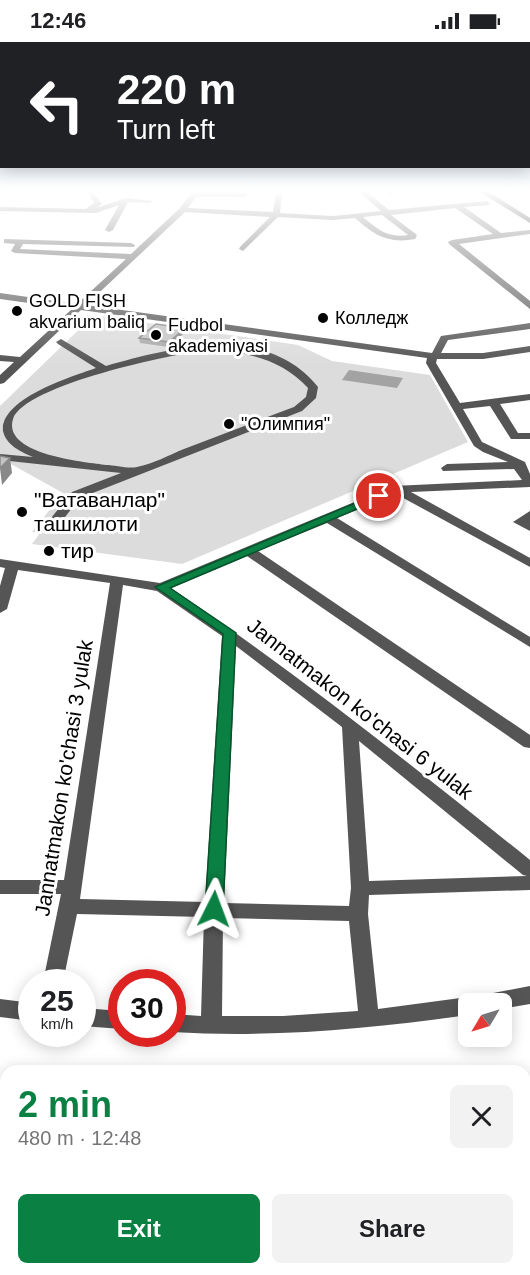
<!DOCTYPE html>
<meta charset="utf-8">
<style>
body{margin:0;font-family:Arial,sans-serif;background:#f2f2f2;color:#202124;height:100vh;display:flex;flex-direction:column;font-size:22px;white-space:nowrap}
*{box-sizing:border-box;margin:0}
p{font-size:20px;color:#757577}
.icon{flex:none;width:33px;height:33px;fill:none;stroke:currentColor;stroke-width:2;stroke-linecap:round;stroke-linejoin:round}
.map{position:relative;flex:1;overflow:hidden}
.panel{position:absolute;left:0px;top:1023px;width:531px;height:210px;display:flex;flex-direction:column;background:#fff;border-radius:18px 18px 0 0;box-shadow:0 3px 15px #0003}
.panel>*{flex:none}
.top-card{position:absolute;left:0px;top:0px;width:531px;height:126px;box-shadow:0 3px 15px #0003;background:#202124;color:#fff;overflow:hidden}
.needle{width:39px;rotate:232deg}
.fabs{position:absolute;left:458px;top:951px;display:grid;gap:12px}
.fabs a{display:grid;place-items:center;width:54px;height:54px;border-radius:9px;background:#fff;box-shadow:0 3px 15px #0003;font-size:30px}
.speed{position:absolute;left:18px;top:927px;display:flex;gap:12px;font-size:30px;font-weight:700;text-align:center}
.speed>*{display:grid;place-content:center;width:78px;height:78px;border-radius:50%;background:#fff;box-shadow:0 3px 15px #0003;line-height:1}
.speed small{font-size:15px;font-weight:400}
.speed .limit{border:9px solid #d22;background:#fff;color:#111}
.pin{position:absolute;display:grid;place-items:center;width:51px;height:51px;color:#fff;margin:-26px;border:3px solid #fff;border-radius:50%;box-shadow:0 2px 6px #0007}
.me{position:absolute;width:66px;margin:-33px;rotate:3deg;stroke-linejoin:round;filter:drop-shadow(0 0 4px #0008)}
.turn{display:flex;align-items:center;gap:21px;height:126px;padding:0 18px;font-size:27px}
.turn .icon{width:78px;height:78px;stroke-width:2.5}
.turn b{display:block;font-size:42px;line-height:51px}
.round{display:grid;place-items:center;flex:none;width:63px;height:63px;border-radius:9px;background:#f2f2f2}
.headline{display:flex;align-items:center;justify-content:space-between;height:102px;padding:0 18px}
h1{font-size:36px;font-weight:700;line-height:45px;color:#0b8043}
.action{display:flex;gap:12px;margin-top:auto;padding:12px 18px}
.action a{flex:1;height:69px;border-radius:9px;background:#0b8043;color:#fff;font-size:24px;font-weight:700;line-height:69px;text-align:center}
.action a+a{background:#f2f2f2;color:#202124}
.status{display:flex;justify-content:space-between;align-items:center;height:42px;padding:0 30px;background:#fff;direction:ltr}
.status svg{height:16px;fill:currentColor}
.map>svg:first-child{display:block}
.green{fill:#dcdcdc}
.water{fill:#a3a3a3}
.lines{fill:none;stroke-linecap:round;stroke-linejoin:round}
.major-casing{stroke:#dbdbdb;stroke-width:1}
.minor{fill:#555;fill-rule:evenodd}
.major{fill:#000;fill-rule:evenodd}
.wall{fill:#a9a9a9}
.shaded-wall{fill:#898989}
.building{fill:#c4c4c4;stroke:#898989;stroke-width:1.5}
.route{fill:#0b8043;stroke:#07532c;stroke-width:1.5}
.poi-dot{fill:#000;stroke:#fff;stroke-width:2}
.labels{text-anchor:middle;stroke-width:6;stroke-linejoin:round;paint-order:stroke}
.far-poi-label{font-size:18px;fill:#000;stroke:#fff;text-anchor:start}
.poi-label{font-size:21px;fill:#000;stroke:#fff;text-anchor:start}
.street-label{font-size:21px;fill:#000;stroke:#fff}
</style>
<div class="status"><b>12:46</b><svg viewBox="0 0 49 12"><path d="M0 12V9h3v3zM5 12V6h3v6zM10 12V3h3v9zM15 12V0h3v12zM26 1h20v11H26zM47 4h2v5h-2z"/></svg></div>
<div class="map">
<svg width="530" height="1233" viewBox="0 0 530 1233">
<rect width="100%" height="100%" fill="#fff"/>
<!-- green -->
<path class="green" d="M94 273 298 303 332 319 430 333 468 400 182 522 32 502 40 491 32 490 63 451 9 421 0 420V364Z"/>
<!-- water -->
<path class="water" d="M349 328 403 336 397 346 342 338Z"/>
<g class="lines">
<defs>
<path id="major" d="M480 150H489L530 176V181Z"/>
</defs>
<!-- major casing -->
<use href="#major" class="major-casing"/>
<!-- minor -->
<path class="minor" d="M88 150H93L102 162 96 166 126 156 153 159 149 161 128 160 113 188 109 190 105 188 119 163 96 171 0 169V165L86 167 94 161Z
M192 150 244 151 248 153 244 155H196L188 166 273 170 276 152 282 150 280 171 333 174 381 169 359 150H367L389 168 487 159 490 163 464 165 501 191 530 188V192L459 202 530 259V267L449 202 448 200 452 198 493 192 455 166 391 173 417 193 415 197C388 202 374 193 355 176L333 178 278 175 243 209 239 207 240 205 270 175 185 170 86 263 432 311 441 294 530 281V287L448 298 441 311H483L530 304V310L483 317H437L436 321 460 361 530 352V358L500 362 518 391H530V397H511L490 364 463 367 482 400 525 420 530 432V445L411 450 530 516V525L396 452 337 476 530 595V605L327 481 258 509 530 693V706L524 705 247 514 171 546C295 630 413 724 530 818V848L369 853 368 872 378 967 468 955 475 958 483 953 530 944V962L501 967V962H468V973C369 987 272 996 172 990V972L201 974 204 875 77 872 63 940H43L61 852H0V838H64L110 541 18 528 7 567 0 571V544L5 526 0 525V517L160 541 393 444 522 438 514 427 443 429 441 426 447 422 508 420 483 410 474 404 426 321 427 316 81 268 4 341 0 342V333L14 320 0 319V313L20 315 72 267 0 257V251L77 262 126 217 15 211 11 209 15 202 4 201V197L131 201 135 203 134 205 23 202 20 207 131 212 180 166ZM382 173 408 193C388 196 378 188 363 175ZM123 543 157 549 222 594 205 860 80 857ZM236 604 342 685 351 846 349 864 224 861ZM359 699 523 833 527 834 369 839ZM223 876 349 879 358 969 283 974H222Z
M397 150 391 153 387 151 388 150Z
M61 297 106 324C173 305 267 281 318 345L316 356 302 369 80 456 54 489 49 490 43 486 72 450 121 431 0 418V412L33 415C21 410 6 403 3 389 0 356 74 334 96 326L58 302 56 300ZM210 308C247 310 282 317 308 346L306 355 294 365C257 379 221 393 184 407 169 413 153 422 137 425 128 427 115 423 106 423 86 420 2 413 13 377 24 343 175 311 210 308Z
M530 469V489L513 480Z
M0 957 32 961V979L0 975Z
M82 966 122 969V987L82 984Z"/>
<!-- major -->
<use href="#major" class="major"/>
</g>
<!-- wall -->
<path class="wall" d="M185 286V290L169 305 140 301 139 296Z"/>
<!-- shaded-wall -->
<path class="shaded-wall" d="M185 286V290L169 305V300Z
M10 416 12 431 2 443 0 426Z"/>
<!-- building -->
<path class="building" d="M156 282 185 286 169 300 139 296Z
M0 414 10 416 0 426Z"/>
<!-- sky -->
<linearGradient id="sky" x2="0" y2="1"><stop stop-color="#8cadcc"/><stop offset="0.46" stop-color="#fff"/><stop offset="1" stop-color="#fff" stop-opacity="0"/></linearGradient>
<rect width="530" height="323" fill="url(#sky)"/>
<!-- route -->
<path class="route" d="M379 451 385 454 383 456 170 546 236 591 223 867 220 872 214 874 208 872 205 867 223 592 155 545Z"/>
<!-- markers -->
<g class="poi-dot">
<circle cx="17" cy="269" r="6"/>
<circle cx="323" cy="276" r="6"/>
<circle cx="156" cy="293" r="6"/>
<circle cx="229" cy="382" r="6"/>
<circle cx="22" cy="470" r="6"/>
<circle cx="49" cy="509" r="6"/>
</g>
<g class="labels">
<!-- far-poi labels -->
<g class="far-poi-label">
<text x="29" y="265">GOLD FISH<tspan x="29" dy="21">akvarium baliq</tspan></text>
<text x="335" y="282">Колледж</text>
<text x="168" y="289">Fudbol<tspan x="168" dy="21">akademiyasi</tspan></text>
<text x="241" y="388">"Олимпия"</text>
</g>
<!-- poi labels -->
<g class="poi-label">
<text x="34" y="465">"Ватаванлар"<tspan x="34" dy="24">ташкилоти</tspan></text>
<text x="61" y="516">тир</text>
</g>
<!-- street labels -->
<g class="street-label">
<text transform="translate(360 667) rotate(38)" y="7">Jannatmakon ko'chasi 6 yulak</text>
<text transform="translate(64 736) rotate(-81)" y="7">Jannatmakon ko'chasi 3 yulak</text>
</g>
</g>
</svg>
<div class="fabs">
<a><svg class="needle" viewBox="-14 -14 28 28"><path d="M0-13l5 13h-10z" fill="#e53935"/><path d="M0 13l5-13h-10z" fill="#757577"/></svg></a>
</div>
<div class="speed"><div>25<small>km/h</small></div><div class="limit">30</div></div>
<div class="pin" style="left:379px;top:454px;background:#d93025"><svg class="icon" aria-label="arrive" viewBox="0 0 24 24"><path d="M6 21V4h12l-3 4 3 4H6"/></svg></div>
<svg class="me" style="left:214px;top:867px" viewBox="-20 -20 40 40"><path d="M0-17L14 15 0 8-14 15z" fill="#0b8043" stroke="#fff" stroke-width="4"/></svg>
<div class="top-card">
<div class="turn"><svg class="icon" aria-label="left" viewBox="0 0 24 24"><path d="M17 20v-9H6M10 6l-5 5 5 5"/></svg><div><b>220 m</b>Turn left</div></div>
</div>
<section class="panel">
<div class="headline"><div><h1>2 min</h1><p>480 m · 12:48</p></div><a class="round"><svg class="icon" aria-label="close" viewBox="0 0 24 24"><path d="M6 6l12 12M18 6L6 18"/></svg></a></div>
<div class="action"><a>Exit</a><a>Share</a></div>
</section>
</div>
